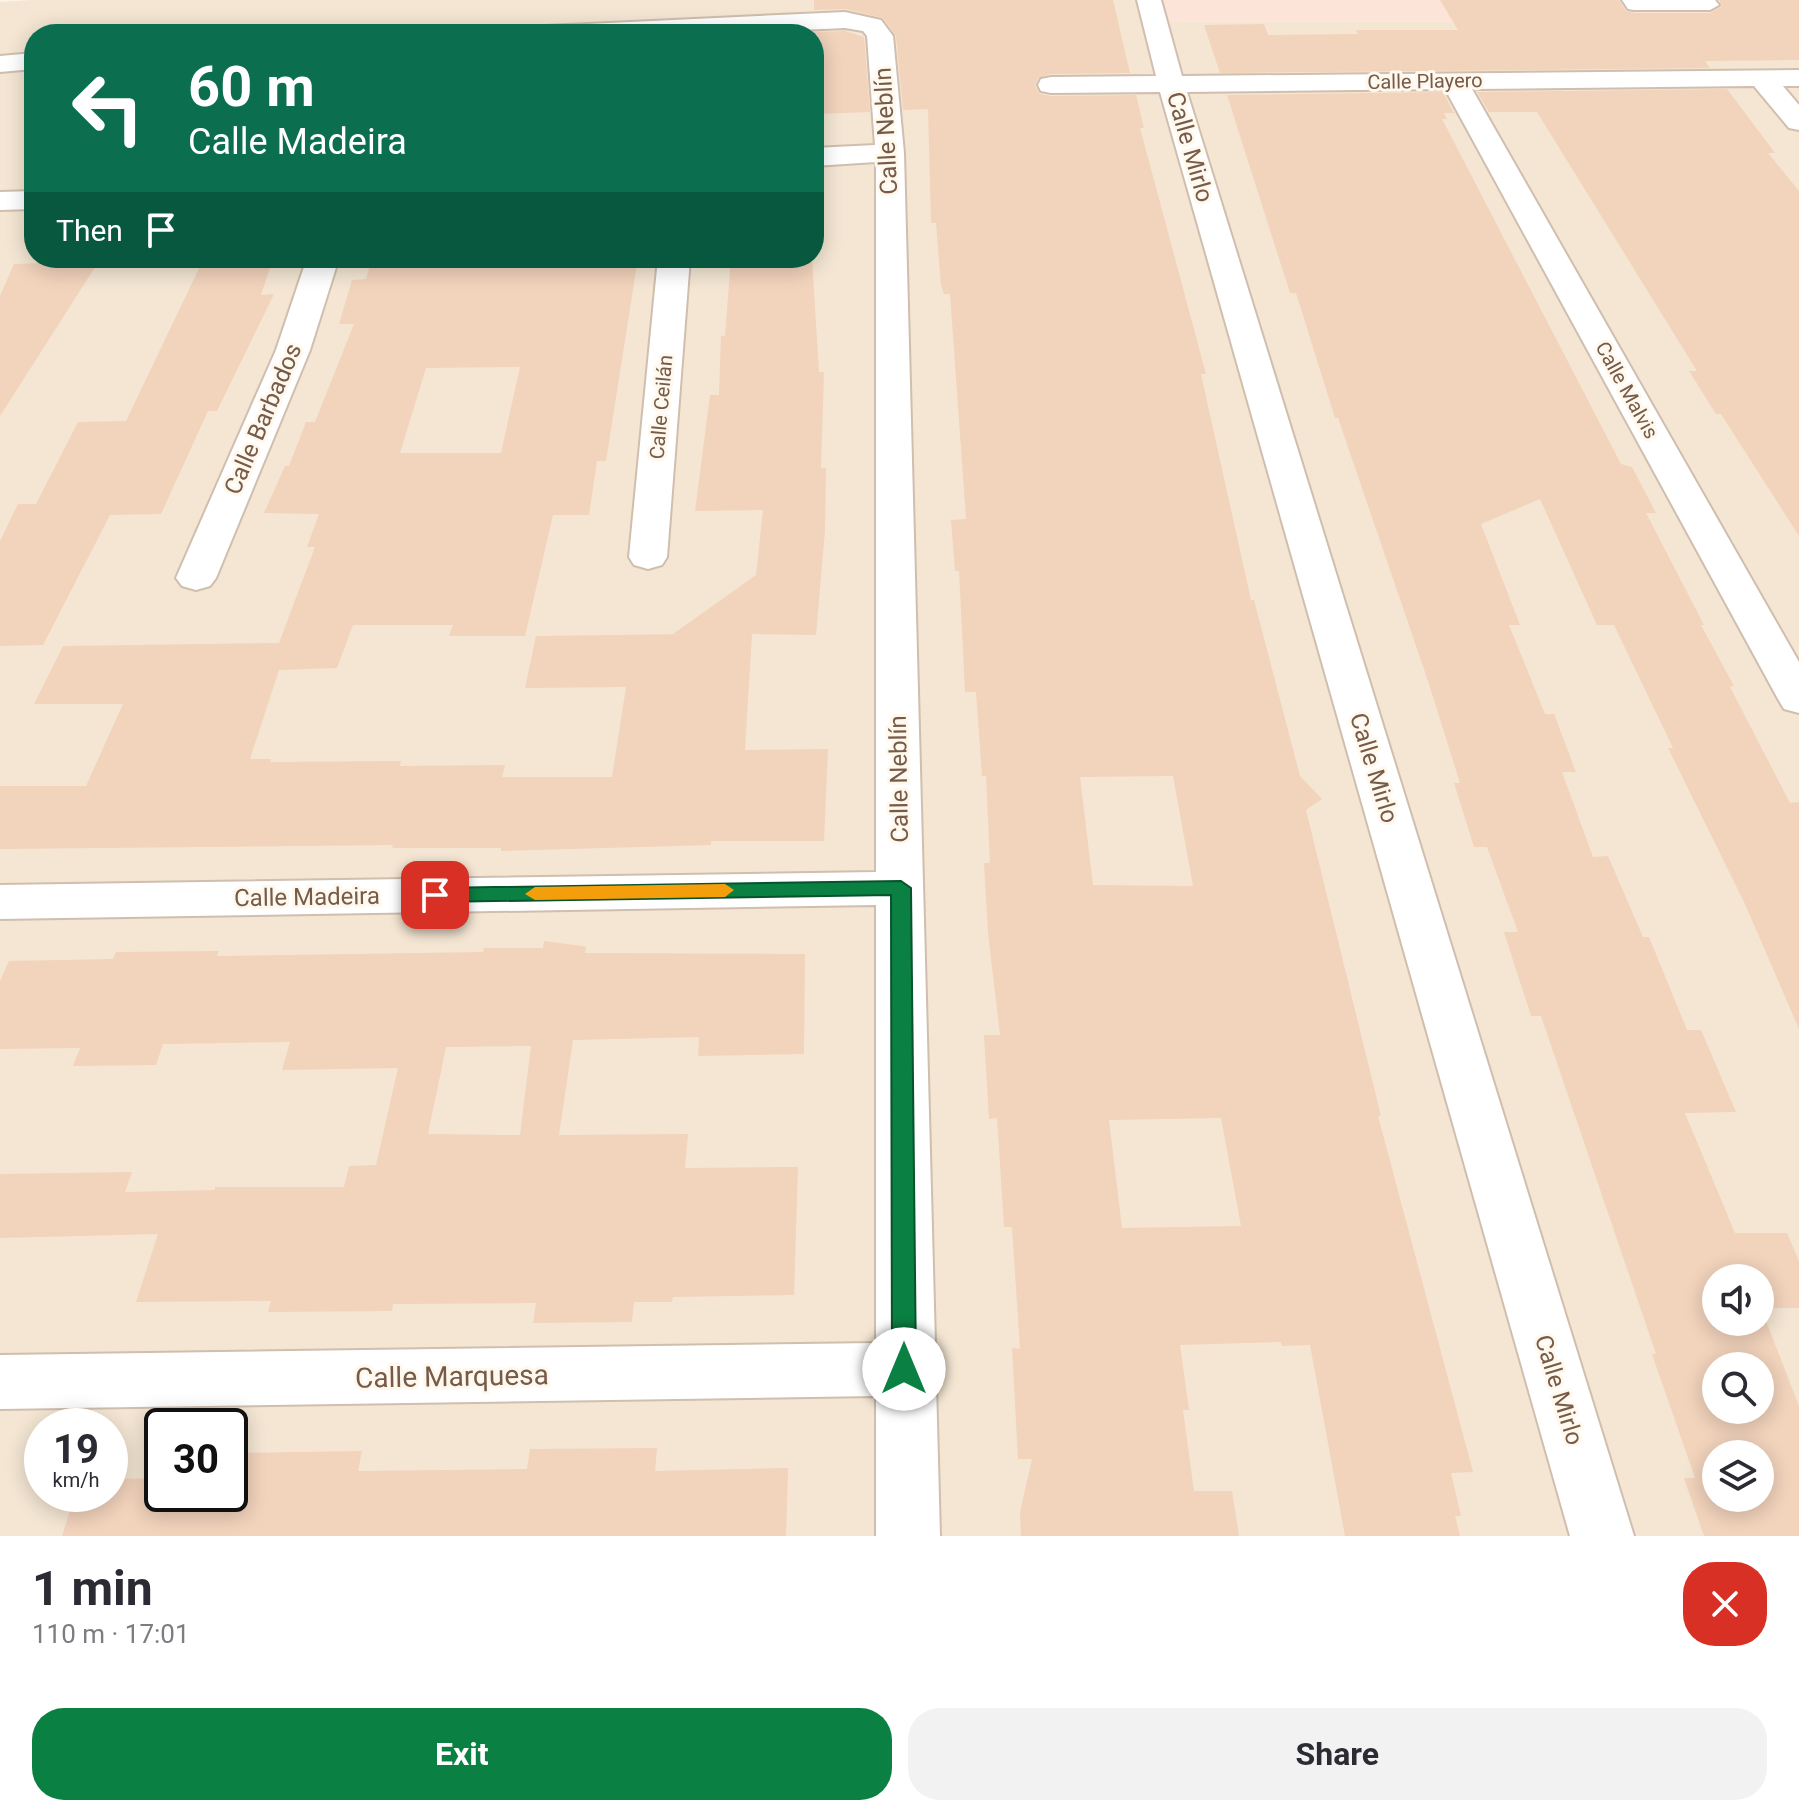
<!DOCTYPE html>
<meta charset="utf-8">
<style>
body{margin:0;font-family:Roboto,sans-serif;background:#f2f2f3;color:#2b2b33;height:100vh;display:flex;flex-direction:column;font-size:30px;white-space:nowrap}
*{box-sizing:border-box;margin:0}
p{font-size:26px;color:#7c7c81}
.icon{flex:none;width:44px;height:44px;fill:none;stroke:currentColor;stroke-width:2;stroke-linecap:round;stroke-linejoin:round}
.map{position:relative;height:1536px;overflow:hidden}
.details{display:flex;flex-direction:column;background:#fff;flex:1}
.details>*{flex:none}
.top-card{position:absolute;left:24px;top:24px;width:800px;height:244px;border-radius:32px;box-shadow:0 4px 20px #0003;background:#0b6e4f;color:#fff;overflow:hidden}
.controls{position:absolute;left:1702px;top:1264px;display:grid;gap:16px}
.controls a{display:grid;place-items:center;width:72px;height:72px;border-radius:50%;background:#fff;box-shadow:0 4px 20px #0003;font-size:40px}
.speed{position:absolute;left:24px;top:1408px;display:flex;gap:16px;font-size:40px;font-weight:700;text-align:center}
.speed>*{display:grid;place-content:center;width:104px;height:104px;border-radius:50%;background:#fff;box-shadow:0 4px 20px #0003;line-height:1}
.speed small{font-size:20px;font-weight:400}
.speed .limit{border:4px solid #111;border-radius:12px;background:#fff;color:#111}
.pin{position:absolute;display:grid;place-items:center;width:68px;height:68px;color:#fff;margin:-34px;border-radius:16px;box-shadow:0 4px 12px #0006}
.me{position:absolute;width:88px;margin:-44px;rotate:0deg;stroke-linejoin:round;filter:drop-shadow(0 0 6px #0008)}
.turn{display:flex;align-items:center;gap:28px;height:168px;padding:0 32px;font-size:36px}
.turn .icon{width:104px;height:104px;stroke-width:2.5}
.turn b{display:block;font-size:56px;line-height:68px}
.then{display:flex;align-items:center;height:76px;padding:0 32px;background:#0003;gap:16px;font-size:30px}
.round{display:grid;place-items:center;flex:none;width:84px;height:84px;border-radius:32px;background:#f2f2f3}
.headline{display:flex;align-items:center;justify-content:space-between;height:136px;padding:0 32px}
h1{font-size:48px;font-weight:700;line-height:60px}
.primary-button{display:flex;gap:16px;margin-top:auto;padding:16px 32px}
.primary-button a{flex:1;height:92px;border-radius:32px;background:#0b8043;color:#fff;font-size:32px;font-weight:700;line-height:92px;text-align:center}
.primary-button a+a{background:#f2f2f3;color:#2b2b33}
.map>svg:first-child{display:block}
.residential{fill:#f4e6d3;fill-rule:evenodd}
.commercial{fill:#fde4d9}
.building{fill:#f2d3bc;fill-rule:evenodd}
.lines{fill:none;stroke-linecap:round;stroke-linejoin:round}
.lane-casing{stroke:#d0beae;stroke-width:4}
.street-casing{stroke:#d0beae;stroke-width:4}
.lane{fill:#fff;fill-rule:evenodd}
.street{fill:#fff;fill-rule:evenodd}
.route{fill:#0b8043;stroke:#07532c;stroke-width:2}
.slow{fill:#f59e0b}
.labels{text-anchor:middle;stroke-width:6;stroke-linejoin:round;paint-order:stroke}
.far-street-label{font-size:20px;fill:#765a4a;stroke:#fff8ec}
.street-label{font-size:24px;fill:#765a4a;stroke:#fff8ec}
.near-street-label{font-size:28px;fill:#765a4a;stroke:#fff8ec}
</style>
<div class="map">
<svg width="1799" height="1536" viewBox="0 0 1799 1536">
<rect width="100%" height="100%" fill="#fdf4e5"/>
<!-- residential -->
<path class="residential" d="M31 0H1153L1160 22 1799 21V1536H0V2ZM34 34H814V258H34ZM1716 1278H1760V1322H1716ZM1716 1366H1760V1410H1716ZM42 1426H110V1494H42ZM162 1426H230V1494H162ZM1716 1454H1760V1498H1716Z"/>
<!-- commercial -->
<path class="commercial" d="M1153 0H1799V21L1160 22Z"/>
<!-- building -->
<path class="building" d="M814 0H1113L1130 73 1050 74 1038 78 1035 86 1040 94 1051 96 1136 95 1144 128H1140L1206 374H1201L1251 600H1254L1300 776 1322 799 1306 810 1381 1116H1378L1473 1472 1451 1473 1461 1516H1455L1460 1536H1345L1310 1345 1282 1346 1281 1342 1180 1345 1189 1410H1183L1194 1491H1232L1239 1536H1021L1020 1512 1032 1459H1018L1012 1348 1020 1349 1012 1227H1004L997 1118 989 1119 984 1035H1000L988 933 984 863H990L986 776H982L976 692H965L959 571H955L951 520 966 519 950 294H944L941 285 936 223H931L928 109 903 110 896 36 883 18 846 9 814 10ZM1173 776 1193 886 1093 885 1080 777ZM1221 1118 1241 1226 1122 1228 1109 1120Z
M1440 0H1619L1626 11 1634 13H1710L1722 6 1719 0H1799V60L1705 61 1710 68 1220 73 1204 25 1264 24 1268 35 1358 34 1356 30H1458Z
M845 31 864 37 870 112 814 114V32Z
M1727 89 1775 153H1768L1799 191V536L1721 414H1716L1689 371H1697L1537 112H1489L1477 92Z
M1443 92 1454 113H1444L1447 119H1442L1621 464 1632 467 1656 513H1646L1704 625H1701L1734 686 1730 687 1790 803 1799 802V1029L1745 904 1668 748H1673L1614 625H1597L1540 499 1481 524 1520 625H1509L1545 714H1554L1576 772H1562L1593 857 1608 856 1643 937H1649L1687 1030H1701L1736 1112 1685 1113 1735 1233H1787L1799 1261V1308H1761L1799 1406V1536H1704L1684 1478H1695L1652 1354H1656L1541 1016H1531L1504 932H1518L1487 847H1474L1454 783H1460L1428 681 1338 418H1335L1296 293H1290L1227 95ZM1716 1278H1760V1322H1716ZM1716 1366H1760V1410H1716ZM1716 1454H1760V1498H1716Z
M204 258H273L261 295 274 294 217 411H208L161 514 110 515 43 645 0 646V541L18 504H36L78 422 126 421Z
M372 258H638L606 461H597L589 515H553L525 636H449L453 625H353L337 668 279 670 250 759H271L270 762 401 761 400 766 505 765 502 777H612L626 687 525 688 536 636 693 634H673L756 575 763 510 695 511 710 395H719L721 336H725L731 258H812L819 372H824L821 468H826L825 530 816 635 752 634 745 750 828 749 824 841H711V845L501 851V848H392L393 845 0 849V786H86L123 704H34L63 646 279 643 315 547H307L319 514 264 513 285 466H289L306 422H315L354 324H339L352 280 366 279ZM520 367 501 453H400L426 368Z
M99 261 0 416V296L14 264Z
M544 941 582 946 586 947 585 953 805 954 804 1054 698 1056 699 1037 573 1040 559 1135 688 1134 685 1168 798 1167 794 1295 673 1297 672 1302H634L632 1322 533 1323 536 1303 393 1304 392 1311 268 1312 271 1301 136 1302 158 1234 0 1238V1174L132 1172 125 1192 215 1190V1187H344L349 1166 376 1165 398 1068 282 1070 290 1042 163 1044 156 1065 73 1066 80 1048 0 1049V981L9 961 113 959 116 952 219 951 217 956 483 952 484 948H543ZM531 1046 520 1135 428 1134 446 1047Z
M657 1448 655 1471 788 1468 786 1536H62L75 1494H110V1479L162 1478V1494H230V1470L231 1464 236 1465 239 1453 362 1451 358 1471 527 1469 530 1449Z"/>
<g class="lines">
<defs>
<path id="lane" d="M1622 0H1715L1719 5 1710 10H1634L1628 9Z"/>
<path id="street" d="M1137 0H1161L1182 76 1799 70V86H1783L1799 105V130L1789 128 1754 86 1472 89 1799 662V713L1784 709 1778 699 1445 89 1187 92 1634 1536H1570L1160 92 1051 93 1041 91 1038 85 1041 79 1051 77 1156 76Z
M845 12 881 20 893 36 904 153 940 1536H876V1396L0 1409V1355L876 1343V905L0 919V885L876 872V162L814 166V148L875 145 867 36 863 31 845 28 709 34H532L536 29 545 26Z
M34 53V69L0 72V56Z
M34 191V209L0 210V192Z
M307 258H339L310 350 216 578 210 586 196 590 182 586 176 578 276 350Z
M658 258H690L667 557 662 565 648 569 634 565 629 557Z"/>
</defs>
<!-- lane casing -->
<use href="#lane" class="lane-casing"/>
<!-- street casing -->
<use href="#street" class="street-casing"/>
<!-- lane -->
<use href="#lane" class="lane"/>
<!-- street -->
<use href="#street" class="street"/>
</g>
<!-- route -->
<path class="route" d="M901 881 911 888 916 1369 913 1377 904 1380 895 1377 892 1369 891 895 435 902 425 895 435 888Z"/>
<!-- slow -->
<path class="slow" d="M725 884 734 890 725 897 535 900 525 894 535 887Z"/>
<g class="labels">
<!-- far-street labels -->
<g class="far-street-label">
<text transform="translate(1425 81) rotate(-1)" y="7">Calle Playero</text>
<text transform="translate(1627 390) rotate(61)" y="7">Calle Malvis</text>
<text transform="translate(661 407) rotate(-85)" y="7">Calle Ceilán</text>
</g>
<!-- street labels -->
<g class="street-label">
<text transform="translate(886 131) rotate(-93)" y="8">Calle Neblín</text>
<text transform="translate(1190 147) rotate(74)" y="8">Calle Mirlo</text>
<text transform="translate(263 419) rotate(-67)" y="8">Calle Barbados</text>
<text transform="translate(1374 768) rotate(73)" y="8">Calle Mirlo</text>
<text transform="translate(899 779) rotate(-91)" y="8">Calle Neblín</text>
<text transform="translate(307 897) rotate(-1)" y="8">Calle Madeira</text>
<text transform="translate(1559 1390) rotate(73)" y="8">Calle Mirlo</text>
</g>
<!-- near-street labels -->
<g class="near-street-label">
<text transform="translate(452 1376) rotate(-1)" y="10">Calle Marquesa</text>
</g>
</g>
</svg>
<div class="controls">
<a><svg class="icon" aria-label="sound" viewBox="0 0 24 24"><path d="M4 9h4l5-4v14l-5-4H4zM17 9q2 3 0 6"/></svg></a>
<a><svg class="icon" aria-label="search" viewBox="0 0 24 24"><circle cx="10" cy="10" r="6"/><path d="M15 15l6 6"/></svg></a>
<a><svg class="icon" aria-label="layers" viewBox="0 0 24 24"><path d="M12 4l9 5-9 5-9-5zM3 14l9 5 9-5"/></svg></a>
</div>
<div class="speed"><div>19<small>km/h</small></div><div class="limit">30</div></div>
<div class="pin" style="left:435px;top:895px;background:#d93025"><svg class="icon" aria-label="arrive" viewBox="0 0 24 24"><path d="M6 21V4h12l-3 4 3 4H6"/></svg></div>
<svg class="me" style="left:904px;top:1369px" viewBox="-20 -20 40 40"><circle r="19" fill="#fff"/><path d="M0-13L10 11 0 6-10 11z" fill="#0b8043"/></svg>
<div class="top-card">
<div class="turn"><svg class="icon" aria-label="left" viewBox="0 0 24 24"><path d="M17 20v-9H6M10 6l-5 5 5 5"/></svg><div><b>60 m</b>Calle Madeira</div></div>
<div class="then">Then<svg class="icon" aria-label="arrive" viewBox="0 0 24 24"><path d="M6 21V4h12l-3 4 3 4H6"/></svg></div>
</div>
</div>
<section class="details">
<div class="headline"><div><h1>1 min</h1><p>110 m · 17:01</p></div><a class="round" style="background:#d93025;color:#fff"><svg class="icon" aria-label="close" viewBox="0 0 24 24"><path d="M6 6l12 12M18 6L6 18"/></svg></a></div>
<div class="primary-button"><a>Exit</a><a>Share</a></div>
</section>
